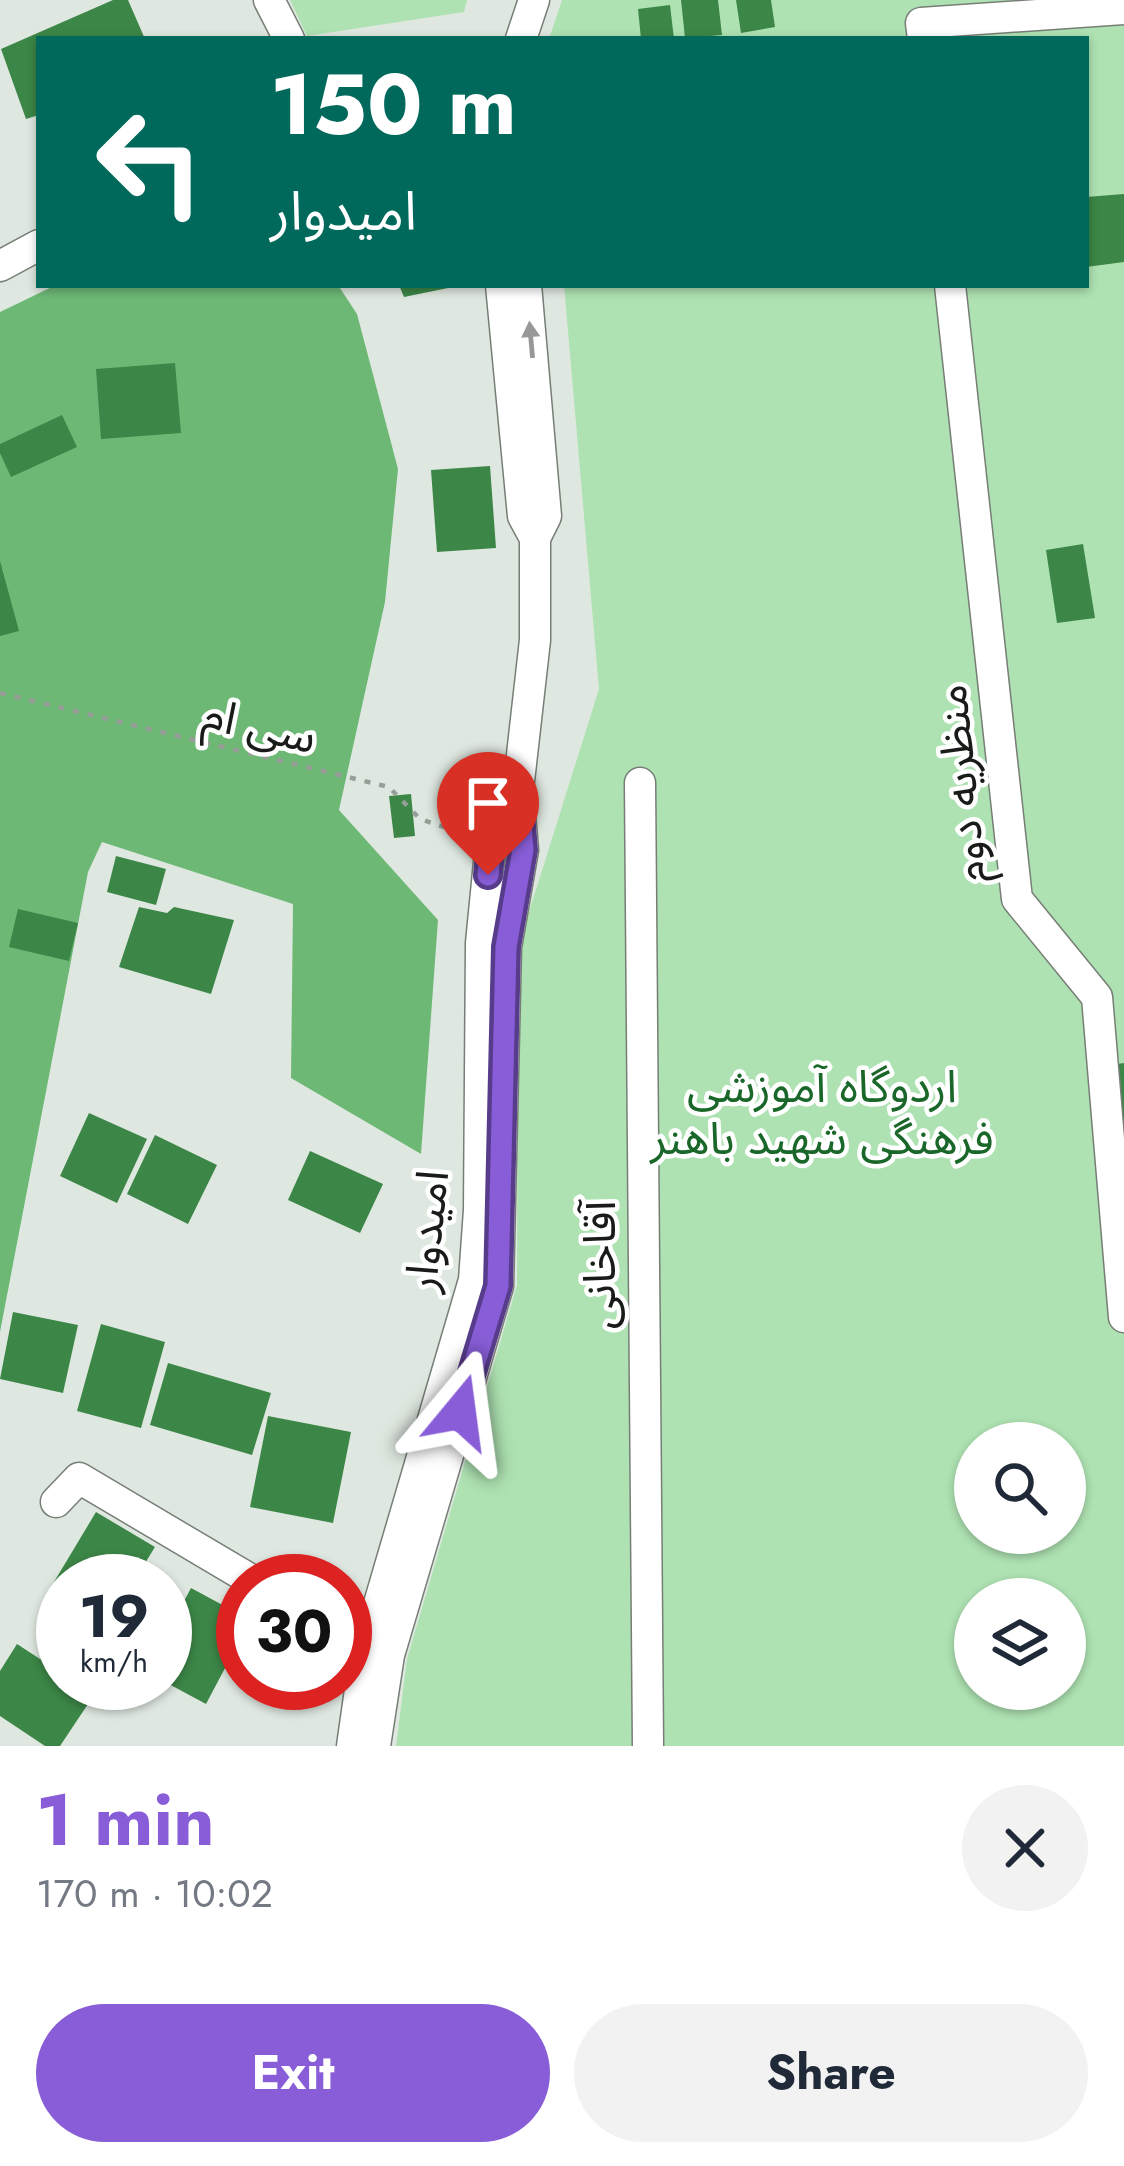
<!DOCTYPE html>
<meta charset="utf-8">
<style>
body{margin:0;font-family:Jost,"Noto Sans Arabic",sans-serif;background:#f2f2f3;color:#1f2937;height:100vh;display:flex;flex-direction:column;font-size:45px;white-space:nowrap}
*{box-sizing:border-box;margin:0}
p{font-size:39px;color:#747a83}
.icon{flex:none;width:66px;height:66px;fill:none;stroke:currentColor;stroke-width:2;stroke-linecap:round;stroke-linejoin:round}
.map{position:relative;height:1746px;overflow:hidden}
.sheet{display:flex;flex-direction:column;background:#fff;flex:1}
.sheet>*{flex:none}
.top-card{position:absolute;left:36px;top:36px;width:1053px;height:252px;border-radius:0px;box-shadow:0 3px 9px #0004;background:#00695c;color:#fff;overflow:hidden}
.controls{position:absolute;left:954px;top:1422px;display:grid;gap:24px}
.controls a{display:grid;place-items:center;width:132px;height:132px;border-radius:50%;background:#fff;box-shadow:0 3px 9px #0004;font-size:60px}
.speed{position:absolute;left:36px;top:1554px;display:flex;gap:24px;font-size:60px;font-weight:700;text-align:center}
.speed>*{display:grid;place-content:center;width:156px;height:156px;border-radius:50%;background:#fff;box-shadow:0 3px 9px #0004;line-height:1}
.speed small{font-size:30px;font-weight:400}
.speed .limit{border:18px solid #d22;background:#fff;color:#111}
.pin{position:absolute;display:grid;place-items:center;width:102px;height:102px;color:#fff;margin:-123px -51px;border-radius:50% 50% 50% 0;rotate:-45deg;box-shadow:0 0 12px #0007}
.pin .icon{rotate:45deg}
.me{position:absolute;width:132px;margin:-66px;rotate:16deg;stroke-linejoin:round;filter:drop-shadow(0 0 9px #0008)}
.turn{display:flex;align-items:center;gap:42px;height:252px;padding:0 36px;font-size:54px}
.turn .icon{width:156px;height:156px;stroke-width:2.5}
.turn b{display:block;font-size:84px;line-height:102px}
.round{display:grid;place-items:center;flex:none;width:126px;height:126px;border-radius:63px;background:#f2f2f3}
.head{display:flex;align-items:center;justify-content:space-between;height:204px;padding:0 36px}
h1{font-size:72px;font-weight:700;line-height:90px;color:#885dd7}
.cta{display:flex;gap:24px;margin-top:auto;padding:24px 36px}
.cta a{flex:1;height:138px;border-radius:72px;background:#885dd7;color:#fff;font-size:48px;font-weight:700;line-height:138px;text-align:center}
.cta a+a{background:#f2f2f3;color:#1f2937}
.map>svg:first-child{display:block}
.green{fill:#aee2b2;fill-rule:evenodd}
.forest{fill:#6eb876}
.building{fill:#3c8647}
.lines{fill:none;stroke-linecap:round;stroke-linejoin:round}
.minor-casing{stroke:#767e76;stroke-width:33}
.path{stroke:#979e97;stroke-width:4.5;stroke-dasharray:6 9;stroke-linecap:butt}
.minor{stroke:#fff;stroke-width:30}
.oneway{fill:#979897}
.route-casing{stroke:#583c8c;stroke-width:30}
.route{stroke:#885dd7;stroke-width:21}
.labels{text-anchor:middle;stroke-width:9;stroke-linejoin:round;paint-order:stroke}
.street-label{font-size:45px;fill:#181b18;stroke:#fff}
.park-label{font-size:45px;fill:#1a672a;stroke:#fff}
</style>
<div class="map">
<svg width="1124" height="1746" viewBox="0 0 1124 1746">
<rect width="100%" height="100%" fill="#dfe8e0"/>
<!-- green -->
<path class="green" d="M290 0H467L464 12 307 36Z
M562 0H1124V1746H396L407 1659 517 1285 518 947 599 689 564 285H1086V39H549ZM975 1443H1065V1533H975ZM975 1599H1065V1689H975Z"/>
<!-- forest -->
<path class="forest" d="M56 285H338L357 314 398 469 385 602 339 810 438 920 421 1154 291 1078 293 904 102 842 88 872 0 1332V312Z"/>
<!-- building -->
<path class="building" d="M113 0H128L145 39H39V115L26 119 1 49Z
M681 0H718L722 35 685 38Z
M736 0H771L775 27 741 33Z
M670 5 674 39H641L638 9Z
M1124 194V262L1086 267V197Z
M399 285H452L453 287 404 297Z
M175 363 181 433 101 439 96 369Z
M62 415 77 447 11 477 0 453V444Z
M490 466 496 548 437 552 431 470Z
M1083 544 1095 618 1057 623 1046 550Z
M0 561 19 631 0 636Z
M411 794 415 836 394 838 389 796Z
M116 856 166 869 156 905 107 892Z
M139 907 167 913 174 907 234 920 211 994 119 967Z
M18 909 78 923 69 961 9 947Z
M1124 1063V1166L1111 1065Z
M89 1113 147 1139 117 1203 60 1176Z
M155 1135 217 1165 188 1224 127 1194Z
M310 1151 383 1184 360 1233 288 1200Z
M13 1312 78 1325 63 1393 0 1379Z
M101 1324 165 1342 141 1428 77 1411Z
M168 1363 271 1393 252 1455 150 1425Z
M268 1416 351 1432 333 1523 250 1507Z
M96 1512 155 1547 134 1581H63V1608L45 1597Z
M191 1588 243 1616V1634L206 1704 165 1682V1637Z
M17 1644 63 1674V1683H76L94 1695 60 1746H45L0 1716V1671Z"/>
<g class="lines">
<defs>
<path id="minor" d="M269 0 289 39
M521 39 534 0
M923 39 921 23 1124 9
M0 266 39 245
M501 285 523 516 535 538
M950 285 1017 899 1097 997 1124 1317
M640 783 648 1746
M56 1502 79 1478 253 1581
M352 1746 366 1648 474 1280 479 1210 481 943 491 842 518 790
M375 1746 389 1655 498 1286 506 947 523 850 518 790 535 640V538L546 516 526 285"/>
</defs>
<!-- minor casing -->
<use href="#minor" class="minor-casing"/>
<!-- path -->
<path class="path" d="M0 693 389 787 420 819 465 834"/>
<!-- minor -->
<use href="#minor" class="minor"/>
</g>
<!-- one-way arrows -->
<defs><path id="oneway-solid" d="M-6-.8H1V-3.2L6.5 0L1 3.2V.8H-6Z" transform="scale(3)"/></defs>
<use class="oneway" href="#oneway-solid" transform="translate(531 340) rotate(-95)"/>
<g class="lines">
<defs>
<path id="route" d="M460 1412 498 1286 506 947 523 850 518 790 491 842 488 875"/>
</defs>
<!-- route casing -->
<use href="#route" class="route-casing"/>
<!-- route -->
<use href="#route" class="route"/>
</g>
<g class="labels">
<!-- street labels -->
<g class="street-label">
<text transform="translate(260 725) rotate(13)" y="16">سی ام</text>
<text transform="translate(960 784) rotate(-96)" y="16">منظریه دوم</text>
<text transform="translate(426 1231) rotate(-84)" y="16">امیدوار</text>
<text transform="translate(599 1265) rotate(-90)" y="16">آقاخانی</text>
</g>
<!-- park labels -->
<g class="park-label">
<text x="822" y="1102">اردوگاه آموزشی<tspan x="822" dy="52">فرهنگی شهید باهنر</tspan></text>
</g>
</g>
</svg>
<div class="controls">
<a><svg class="icon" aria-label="search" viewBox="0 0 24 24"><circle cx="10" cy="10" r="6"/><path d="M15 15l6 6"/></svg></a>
<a><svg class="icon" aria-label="layers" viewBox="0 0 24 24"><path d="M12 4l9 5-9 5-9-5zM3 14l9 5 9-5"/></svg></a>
</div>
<div class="speed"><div>19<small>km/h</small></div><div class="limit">30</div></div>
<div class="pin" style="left:488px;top:875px;background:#d93025"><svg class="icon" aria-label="arrive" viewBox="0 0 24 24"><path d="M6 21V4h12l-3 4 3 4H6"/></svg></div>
<svg class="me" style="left:460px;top:1412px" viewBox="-20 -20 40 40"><path d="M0-17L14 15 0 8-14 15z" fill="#885dd7" stroke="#fff" stroke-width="4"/></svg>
<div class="top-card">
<div class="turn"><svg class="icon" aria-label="left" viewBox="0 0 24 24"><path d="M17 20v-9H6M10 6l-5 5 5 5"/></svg><div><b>150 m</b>امیدوار</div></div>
</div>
</div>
<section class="sheet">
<div class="head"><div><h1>1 min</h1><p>170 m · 10:02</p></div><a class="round"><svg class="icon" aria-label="close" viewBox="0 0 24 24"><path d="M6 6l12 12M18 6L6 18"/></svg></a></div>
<div class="cta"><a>Exit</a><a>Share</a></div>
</section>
